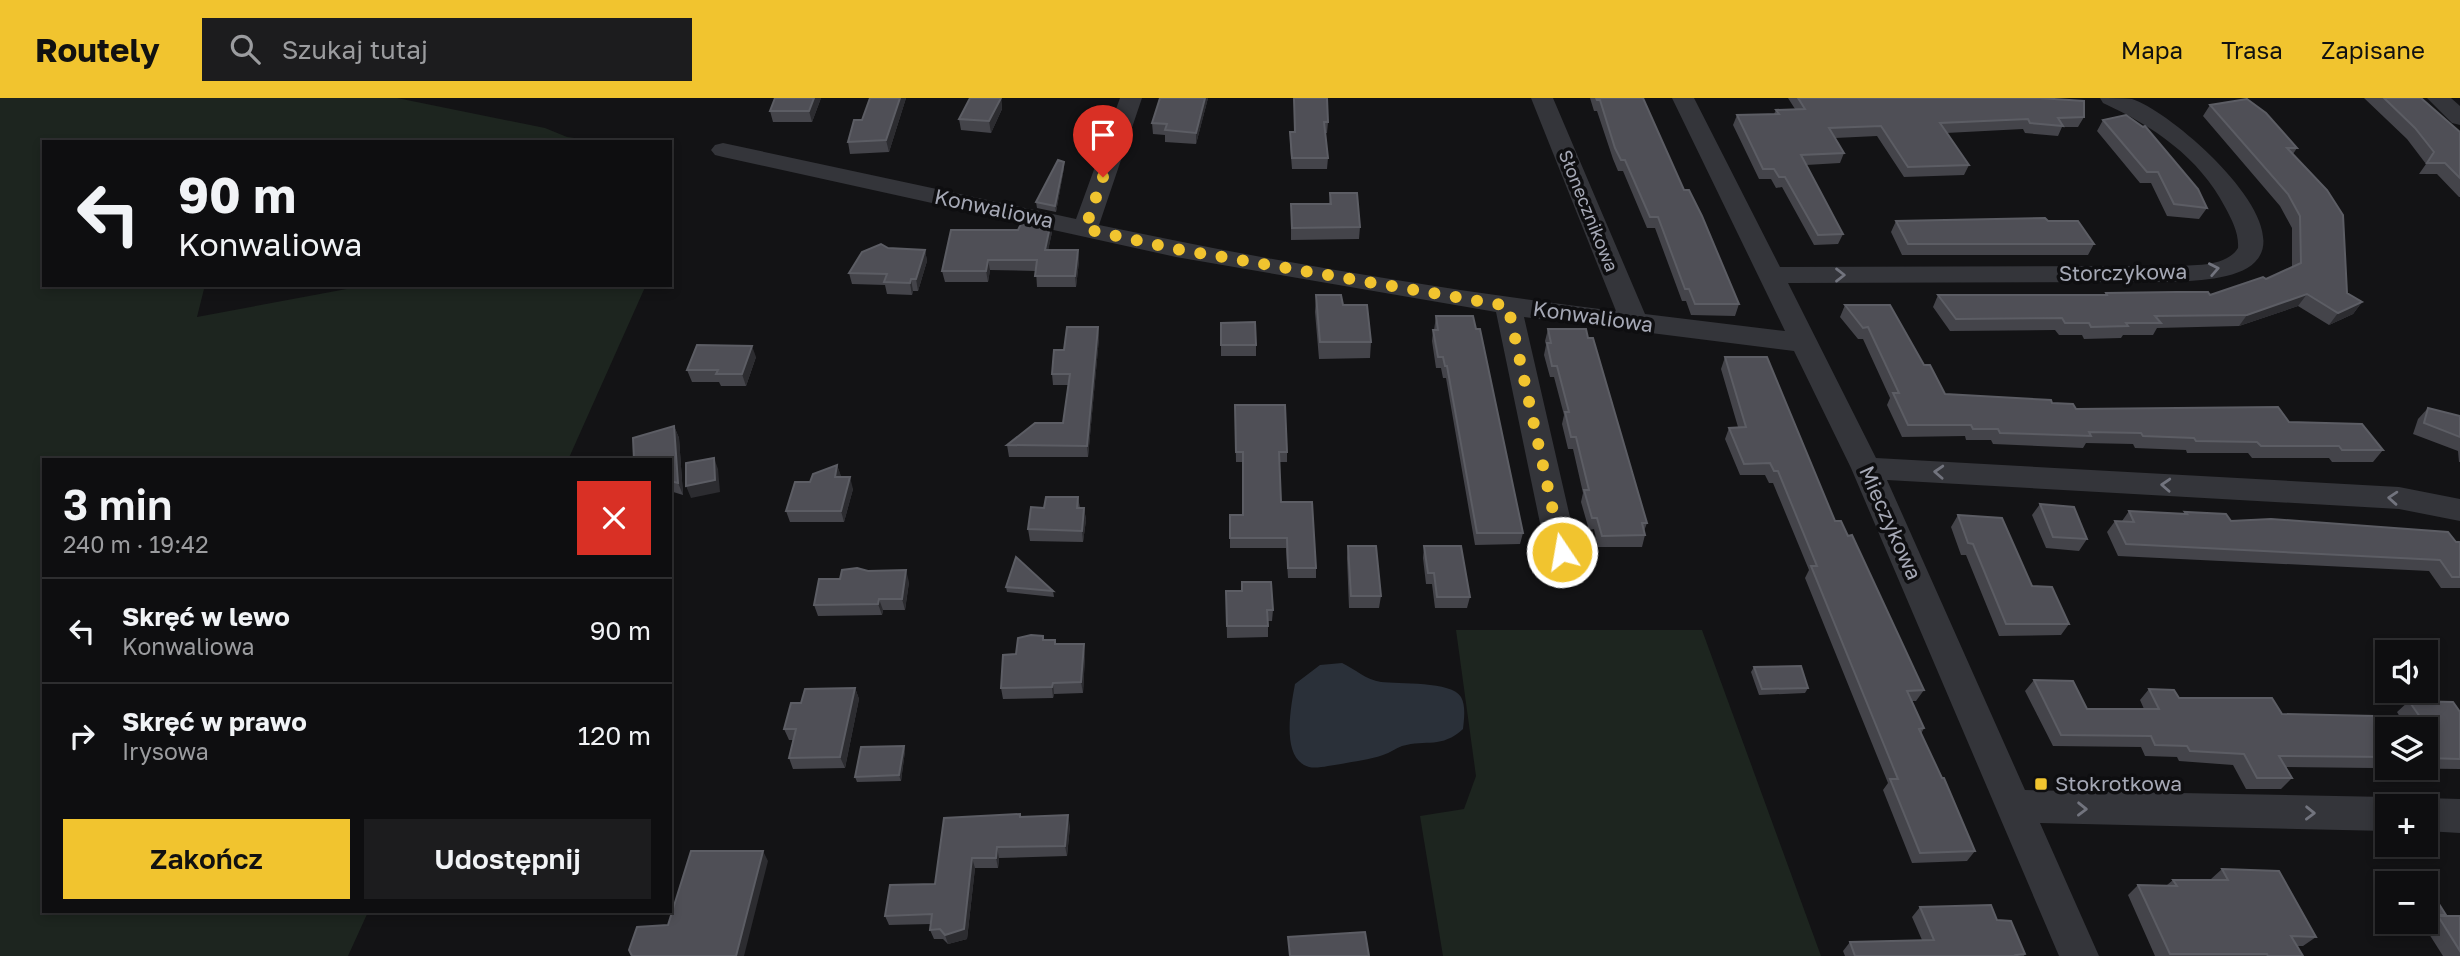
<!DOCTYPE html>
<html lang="pl">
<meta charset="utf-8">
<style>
body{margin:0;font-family:"Golos Text",sans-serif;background:#1c1c1e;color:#f1f3f6;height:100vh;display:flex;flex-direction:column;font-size:26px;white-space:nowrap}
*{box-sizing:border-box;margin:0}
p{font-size:23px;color:#9b9c9f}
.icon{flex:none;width:38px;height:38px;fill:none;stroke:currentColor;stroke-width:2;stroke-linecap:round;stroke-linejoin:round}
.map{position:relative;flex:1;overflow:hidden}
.panel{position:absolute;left:42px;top:360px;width:630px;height:455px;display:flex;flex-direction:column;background:#0e0e10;border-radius:0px;box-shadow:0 4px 10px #0003,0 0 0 2px #2e2e30}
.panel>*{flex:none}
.hud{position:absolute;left:42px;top:42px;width:630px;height:147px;border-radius:0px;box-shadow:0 4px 10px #0003,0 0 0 2px #2e2e30;background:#0e0e10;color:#f1f3f6;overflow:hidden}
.controls{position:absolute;left:2375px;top:542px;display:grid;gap:14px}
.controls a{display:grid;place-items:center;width:63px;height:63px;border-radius:0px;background:#0e0e10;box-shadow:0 4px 10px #0003,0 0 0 2px #2e2e30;font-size:35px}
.pin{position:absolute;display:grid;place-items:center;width:60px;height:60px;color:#fff;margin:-72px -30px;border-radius:50% 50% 50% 0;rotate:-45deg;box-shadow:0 0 7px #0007}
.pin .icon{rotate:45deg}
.me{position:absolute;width:77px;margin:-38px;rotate:348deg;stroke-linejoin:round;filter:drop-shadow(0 0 5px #0008)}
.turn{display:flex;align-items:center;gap:24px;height:147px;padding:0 21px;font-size:32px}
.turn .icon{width:91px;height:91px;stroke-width:2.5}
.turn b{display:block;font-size:49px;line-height:60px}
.round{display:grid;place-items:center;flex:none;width:74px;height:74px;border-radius:0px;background:#1c1c1e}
.overview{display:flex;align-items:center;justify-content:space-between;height:119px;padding:0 21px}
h1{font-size:42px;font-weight:600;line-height:52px}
.primary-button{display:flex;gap:14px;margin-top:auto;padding:14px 21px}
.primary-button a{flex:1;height:80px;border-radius:0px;background:#f1c42f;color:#111;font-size:28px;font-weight:600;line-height:80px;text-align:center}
.primary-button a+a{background:#1c1c1e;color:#f1f3f6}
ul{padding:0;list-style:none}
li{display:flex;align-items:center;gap:21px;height:105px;padding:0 21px;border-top:2px solid #2e2e30}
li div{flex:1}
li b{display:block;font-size:26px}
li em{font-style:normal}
header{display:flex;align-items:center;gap:42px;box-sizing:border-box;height:98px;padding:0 35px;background:#f1c42f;color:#111}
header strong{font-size:33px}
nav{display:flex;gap:38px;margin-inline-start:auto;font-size:24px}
.search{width:490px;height:63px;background:#1c1c1e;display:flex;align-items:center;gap:18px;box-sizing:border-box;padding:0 24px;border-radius:0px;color:#9b9c9f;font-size:26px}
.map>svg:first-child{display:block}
.green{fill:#1d251f}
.water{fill:#2a3039}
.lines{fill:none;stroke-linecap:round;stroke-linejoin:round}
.street{fill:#34353a;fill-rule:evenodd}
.wall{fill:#44444a;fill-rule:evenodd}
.shaded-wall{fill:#2c2c30}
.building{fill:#4f4f56;stroke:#5c5d64;stroke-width:2}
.oneway{stroke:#72747e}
.route{stroke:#f1c42f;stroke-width:12;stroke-dasharray:0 21.6}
.poi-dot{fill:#f1c42f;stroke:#0e0e10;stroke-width:2.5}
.labels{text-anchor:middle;stroke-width:7;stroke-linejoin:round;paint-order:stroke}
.far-street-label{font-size:18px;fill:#a5a8b5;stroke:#0e0e10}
.street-label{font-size:21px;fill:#a5a8b5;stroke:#0e0e10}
.poi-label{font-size:21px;fill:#a5a8b5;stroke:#0e0e10;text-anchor:start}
</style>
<header>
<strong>Routely</strong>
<div class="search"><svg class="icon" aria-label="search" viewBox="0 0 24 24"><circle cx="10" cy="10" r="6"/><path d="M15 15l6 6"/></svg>Szukaj tutaj</div>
<nav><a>Mapa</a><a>Trasa</a><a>Zapisane</a></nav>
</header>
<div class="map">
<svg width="2460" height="858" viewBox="0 0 2460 858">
<rect width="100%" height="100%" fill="#131315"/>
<!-- green -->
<path class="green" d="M0 0H397L545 30 567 39 604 44H44V187H205L197 219 368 187H646L568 362H44V814H368L348 858H0Z
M1456 532H1702L1821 858H1443L1420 718 1464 711 1476 678Z"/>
<!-- water -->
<path class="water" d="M1342 565C1355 571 1366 582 1381 584 1398 586 1452 583 1461 599 1466 608 1464 621 1463 631 1441 651 1427 641 1402 648 1396 650 1390 655 1383 657 1369 662 1355 663 1341 666 1331 667 1318 671 1309 669 1280 661 1291 608 1295 586L1320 567Z"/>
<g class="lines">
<!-- street -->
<path class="street" d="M1120 0H1142L1099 127C1270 163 1443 192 1616 213L1531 0H1553L1645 216 1785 233 1672 0H1694L1780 169 2168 168C2189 167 2226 170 2238 150 2239 135 2232 122 2225 109 2199 59 2153 28 2103 5L2100 0C2110 0 2122 0 2132 1 2171 13 2297 122 2255 164 2238 182 2192 183 2168 184L1788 185 1876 360 2399 389 2460 401V423L2399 411 1887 382 2025 692 2387 699 2400 704 2402 709H2387V733L2040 725 2099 858H2059L1851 370 1794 253 1524 219 1578 454 1573 463 1562 466 1551 463 1546 454 1496 214 1176 159 723 59 715 57 711 52 715 47 723 45 1076 121Z
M2427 0H2451L2460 8V27L2452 25Z
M2426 700 2460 701V735L2426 733V709H2411L2413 705Z"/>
</g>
<!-- wall -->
<path class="wall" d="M775 0H821L812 24H773L770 13Z
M870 0H906L889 54 850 56 848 44 862 22Z
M1001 0 1002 11 991 35 961 32 959 21Z
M1208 0 1196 46 1165 44V37L1153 36 1152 25Z
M1294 0H1327L1328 24 1327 35H1325L1328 60 1327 71H1292L1290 46V34H1295Z
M1590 0H1643L1684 92 1739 206 1735 218 1691 217 1686 203H1682L1655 130H1647L1623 73H1618L1613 61 1597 13H1594Z
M1788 0H1946L2084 19 2078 29H2062L2058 38 2025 35 2023 31 1946 35 1969 67 1964 77 1904 79 1877 38 1835 40 1844 55 1840 65 1806 67 1843 136 1838 146 1814 147 1782 89 1776 90 1771 81H1759L1733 27 1737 17 1774 16 1776 12 1795 11Z
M2364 0H2421L2460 34V99H2459L2437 76H2419L2426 66 2407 41Z
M2210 7 2297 50 2293 56 2347 195 2362 204 2353 216 2329 227 2298 208 2239 228 2157 230 2153 237H2123L2121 240 2084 241 2082 237H2059L2055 232 1950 233 1933 209 1938 197H2105L2106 195 2210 197 2266 181 2292 169V130L2280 108 2203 18Z
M2103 22 2143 29 2207 110 2199 121 2167 118 2151 85H2140L2097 33Z
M1064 64V70L1056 114 1037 110 1036 104Z
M1330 95 1360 129 1359 141 1291 142V106H1329Z
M1896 123H2048L2094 146 2088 157H1902L1891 134Z
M1052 134 1048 152H1078L1079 163 1076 189H1037L1036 173 990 172 988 184H945L942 173Z
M888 150 925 152 927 163 918 193H913L912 197 887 196 885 187 852 186 849 175Z
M1316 197 1343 207 1371 244 1370 260 1319 261 1315 214Z
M1845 207 1924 267 1945 296 2052 305 2076 311 2289 324 2383 352 2373 364H2332L2329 360H2252L2248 355H2187L2186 352 2135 350 2133 346 2086 345 2083 350 1993 346 1991 342H1966L1965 338 1902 339 1887 307 1890 300 1863 241H1858L1840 219Z
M1436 218 1523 435 1520 446 1475 447 1446 280H1443L1441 270H1436L1432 243 1433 232H1434Z
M1221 225 1256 247V258H1221Z
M1098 229 1099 240 1088 359H1009L1007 347 1063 325 1068 287H1053L1052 276 1064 252Z
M1548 231 1647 425 1644 433 1645 437 1642 449H1598L1594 431 1589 432 1581 404 1583 395 1573 351H1568L1562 326 1564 317 1554 279H1550L1544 257 1546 247 1545 243Z
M756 259 746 288H721L719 284H692L687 272Z
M1725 259 1835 423 1924 592 1916 603H1912L1924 630 1921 636 1975 753 1967 763 1912 765 1883 692 1888 685 1805 480 1809 472 1773 385H1769L1765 377H1740L1725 341 1729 330 1738 329 1721 271Z
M1235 307 1287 354V364H1279L1281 404 1316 470V480H1288L1286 450H1230V417H1243V364H1236Z
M2428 310 2460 318V364H2459L2458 353 2413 336 2418 321Z
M674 328 679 340 683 397 670 393V362Z
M837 367 841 379 853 391 844 424H790L786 413 810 384Z
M1078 399 1080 410H1084L1086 422 1083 444 1030 443 1028 431 1044 410Z
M2040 406 2087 441 2079 453 2046 450 2032 417Z
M2129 413 2183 416 2185 414 2231 423 2460 444V490H2441L2429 473 2118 458 2107 434 2115 423H2122Z
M1958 417 2032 488 2069 526 2061 537 1999 538 1966 457H1961L1951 429Z
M1348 448 1381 498 1379 510H1349L1347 460Z
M1424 448 1470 499 1467 510H1435L1432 486H1426L1423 460Z
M909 484 905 512H883L882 517 818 518 814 507Z
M1006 489 1053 493 1054 499 1007 494Z
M1226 493 1273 512 1272 523H1268V539L1227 540Z
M1044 542 1085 557 1083 595 1054 596 1053 600 1003 601 1001 590 1016 556Z
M1754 569 1808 590 1805 595 1759 597 1751 574Z
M2034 582 2087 611H2144L2140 602 2149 591 2179 600 2282 616 2400 619 2397 614 2409 603 2460 614V671L2285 669 2292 680 2281 691H2246L2233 667 2179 663 2177 659 2145 658 2141 649 2053 648 2025 593ZM2387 632H2426V670H2387Z
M855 590 859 601 845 670 793 671 789 660 793 642H789L784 631 801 605Z
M904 648 905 653 901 683 857 684 855 679Z
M1021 719 1070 728 1067 758 999 760 998 770H975L967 841 948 846 943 841H934L930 832 931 826 889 827 885 818 935 786Z
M2222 771 2316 839 2303 848H2297L2303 858H2155L2128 797 2138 787H2167L2173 782H2212L2211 781Z
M2418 773 2446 817 2445 818H2460V858H2443L2424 828 2432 822H2426V786H2387V797L2376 779 2383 774Z
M1920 809 1997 822 2025 856 2024 858H1845L1843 853 1850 844 1922 842 1912 819Z"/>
<!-- shaded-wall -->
<path class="shaded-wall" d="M814 0H821L812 24 809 13Z
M900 0H906L889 54 886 42Z
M1001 0 1002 11 991 35 989 23Z
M1205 0H1208L1196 46V35Z
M1064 64V70L1056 114 1055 108Z
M1051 124 1052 134 1046 163 1045 152Z
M925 152 927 163 918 193 916 181Z
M1078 152 1079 163 1076 189 1075 178Z
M988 162 990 172 988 184 986 173Z
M911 181 913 193 912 197 910 185Z
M2307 196 2298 208 2239 228 2247 217Z
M2362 204 2353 216 2329 227 2338 215Z
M1098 229 1099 240 1088 359 1087 348Z
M752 248 756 259 746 288 742 276Z
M674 328 679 340 683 397 678 385Z
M714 360 718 371 720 394 691 400 686 388Z
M837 367 841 378 838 390 835 379Z
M850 379 853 391 844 424 841 413Z
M1084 410 1086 422 1083 444 1082 433Z
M906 472 909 484 905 512 902 501Z
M879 501 883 512 882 517 878 506Z
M1084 546 1085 557 1083 595 1081 584Z
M1053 585 1054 596 1053 600 1052 589Z
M855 590 859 601 845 670 840 659Z
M904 648 905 653 901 683 899 677Z
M1068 717 1070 728 1067 758 1065 748Z
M997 749 999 760 998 770 996 760Z
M763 753 768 763 744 858H736Z
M972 760 975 770 967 841 948 846 945 837Z"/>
<!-- building -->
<path class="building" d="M775 0H814L809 13H770Z
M870 0H900L886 42 848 44 854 22H862Z
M970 0H1001L989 23 959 21Z
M1160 0H1205L1196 35 1165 32 1167 26 1152 25Z
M1294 0H1327L1328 24H1324L1328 60H1292L1290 34H1295Z
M1596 0H1643L1684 92H1689L1702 118 1739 206H1695L1689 191H1685L1658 119H1650L1625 62H1621L1615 50 1600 2H1597Z
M1798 0H2039L2084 3V19L2058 20 2063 28 2030 25 2028 21 1940 25 1969 67 1908 69 1881 28 1829 30 1844 55 1801 57 1843 136 1818 137 1785 79H1779L1774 71H1763L1737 17 1779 16 1776 12 1805 11Z
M2384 0H2421L2460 34V80L2445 65H2427L2434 54 2415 30Z
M2247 1 2266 15 2297 50H2287L2327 92 2343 117 2347 195 2362 204 2338 215 2307 196 2247 217 2155 218 2161 225H2126L2128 228 2091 229 2089 225H2065L2062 220 1956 221 1938 197H2107L2106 195 2176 194H2208L2210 197 2263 179 2266 181 2301 165 2300 118 2288 96 2210 7Z
M2126 17 2143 29 2145 28 2198 91 2207 110 2174 106 2158 74H2147L2103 22Z
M1058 62 1064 64 1055 108 1036 104Z
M1330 95H1357L1360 129 1292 130 1291 106H1331Z
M1025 118 1051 124 1045 152H1078L1075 178H1035L1037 162H988L986 173H942L951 132H1018Z
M2045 120 2048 123H2078L2094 146H1908L1896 123Z
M881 146 888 150 925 152 916 181H911L910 185 884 184 887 176 849 175 862 154Z
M1316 197H1341L1343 207H1367L1371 244H1320Z
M1845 207H1890L1924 267H1930L1945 296 2051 302 2052 305 2073 306 2076 311 2278 309 2289 324 2362 326 2383 352H2342L2339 348H2261L2257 344 2196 343 2194 340 2143 338 2141 335 2089 334 2091 338 2000 335 1998 331H1973L1971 327H1908L1893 295H1899L1868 229 1863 230Z
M1436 218H1473L1476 231H1480L1523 435H1477L1447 268H1445L1443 259H1438L1433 232H1438Z
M1255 224 1256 247H1221V225Z
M1067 229H1098L1087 348 1007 347 1035 325H1063L1070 276H1052L1054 252H1064Z
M1548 231H1586L1588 240H1593L1647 425H1642L1645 437 1602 438 1597 420H1592L1584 392H1589L1576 339H1571L1565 314H1569L1557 268H1552L1547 245H1551Z
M697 247 752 248 742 276H716L718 272H687Z
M1725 259H1767L1835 423H1841L1848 438 1852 437 1924 592 1907 593 1924 630 1919 631 1942 680H1944L1975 753 1920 755 1890 681H1898L1811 468H1817L1778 373H1774L1770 365 1744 366 1729 330 1746 329Z
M1235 307H1285L1287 354H1279L1281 404H1312L1316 470H1288L1287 440H1230V417H1243V354H1236Z
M2428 310 2460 318V339L2424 325Z
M674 328 678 385 670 383V362H634L633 340Z
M714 360 715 382 686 388V365Z
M837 367 835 379H850L841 413H786L795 384H810L813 376Z
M1046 399H1078L1077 410H1084L1082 433 1028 431 1031 409 1044 410Z
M2040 406 2074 409 2087 441 2053 439Z
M2129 413 2187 416 2185 414 2226 416 2231 423 2271 421 2448 434 2456 444H2460V479H2452L2440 462 2126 446 2115 423 2134 424Z
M1958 417 2002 420 2032 488 2052 489 2069 526H2006L1973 446 1968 445Z
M1348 448H1376L1381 498H1351Z
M1424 448H1461L1470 499H1437L1434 475H1428Z
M1016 459 1053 493 1006 489Z
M857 470 868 473 906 472 902 501H879L878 506 814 507 819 481H840L842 472Z
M1242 484H1271L1273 512H1267L1268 528H1227L1226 493H1242Z
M1031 537 1043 538V542H1055V546H1084L1081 584 1053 585 1052 589 1001 590 1003 557 1016 556 1018 540Z
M1801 568 1808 590 1762 591 1754 569Z
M2034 582 2073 583 2087 611H2159L2149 591 2174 592 2179 600H2272L2282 616 2420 619 2409 603 2453 604 2460 614V661L2426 660V632H2387V659L2279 658 2292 680H2257L2244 656 2190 653 2187 648 2155 647 2151 638 2061 637Z
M855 590 840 659 789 660 796 631H784L791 605H801L805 591Z
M904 648 899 677 855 679 861 649Z
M1020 716V719L1068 717 1065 748 997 749 996 760H972L964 831 945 837 940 831 930 832 932 816 885 818 890 787 935 786 944 720Z
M691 753H763L736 858H632L629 852 637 829 668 827Z
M2222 771 2279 773 2316 839 2291 838 2303 858H2268L2267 856H2170L2138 787 2177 788 2173 782H2228Z
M2418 773 2446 817H2426V786H2390L2383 774Z
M1991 807 1997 822 2011 823 2025 856 2016 857 2017 858H1855L1850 844 1934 842 1920 809Z
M2438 818H2460V853Z
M1365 834 1369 858H1290L1288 839Z"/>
<!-- one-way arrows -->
<defs><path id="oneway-chevron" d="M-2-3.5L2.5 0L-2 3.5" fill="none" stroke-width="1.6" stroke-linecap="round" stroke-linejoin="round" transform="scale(1.75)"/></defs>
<g class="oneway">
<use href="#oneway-chevron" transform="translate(2214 171) rotate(-11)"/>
<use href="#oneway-chevron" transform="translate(1840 177)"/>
<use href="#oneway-chevron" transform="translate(1939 374) rotate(-177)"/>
<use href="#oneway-chevron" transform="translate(2166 387) rotate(-177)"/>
<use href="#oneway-chevron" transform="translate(2393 400) rotate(-176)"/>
<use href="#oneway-chevron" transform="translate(2082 711) rotate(1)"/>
<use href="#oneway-chevron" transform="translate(2310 715) rotate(1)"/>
</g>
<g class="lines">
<!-- route -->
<path class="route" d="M1103 79 1085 131 1176 151 1508 208 1562 454"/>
</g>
<!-- markers -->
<rect class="poi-dot" x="2034" y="679" width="14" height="14" rx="3.5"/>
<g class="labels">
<!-- far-street labels -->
<g class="far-street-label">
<text transform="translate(1588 113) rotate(68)" y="6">Słonecznikowa</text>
</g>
<!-- street labels -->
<g class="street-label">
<text transform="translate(994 111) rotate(12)" y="7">Konwaliowa</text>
<text transform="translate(2123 175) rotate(-1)" y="7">Storczykowa</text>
<text transform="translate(1593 219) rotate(8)" y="7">Konwaliowa</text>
<text transform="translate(1890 425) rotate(66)" y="7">Mieczykowa</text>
</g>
<!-- poi labels -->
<g class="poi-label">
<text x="2055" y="693">Stokrotkowa</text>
</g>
</g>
</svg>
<div class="controls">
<a><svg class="icon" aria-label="sound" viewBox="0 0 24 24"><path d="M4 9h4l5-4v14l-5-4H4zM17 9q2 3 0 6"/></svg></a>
<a><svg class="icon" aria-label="layers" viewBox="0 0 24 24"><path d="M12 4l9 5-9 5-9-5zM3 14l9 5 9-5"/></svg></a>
<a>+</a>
<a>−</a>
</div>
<div class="pin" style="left:1103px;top:79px;background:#d93025"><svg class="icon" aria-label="arrive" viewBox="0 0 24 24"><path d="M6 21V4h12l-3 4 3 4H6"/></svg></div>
<svg class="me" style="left:1562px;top:454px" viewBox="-20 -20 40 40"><circle r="17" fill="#f1c42f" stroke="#fff" stroke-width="3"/><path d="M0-11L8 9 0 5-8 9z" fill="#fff"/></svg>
<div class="hud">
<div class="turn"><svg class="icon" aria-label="left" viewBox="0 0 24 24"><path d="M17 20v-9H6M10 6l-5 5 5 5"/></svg><div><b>90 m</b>Konwaliowa</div></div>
</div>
<section class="panel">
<div class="overview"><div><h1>3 min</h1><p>240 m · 19:42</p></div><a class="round" style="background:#d93025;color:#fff"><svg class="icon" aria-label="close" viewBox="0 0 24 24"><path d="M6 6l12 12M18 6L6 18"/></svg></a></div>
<ul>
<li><svg class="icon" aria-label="left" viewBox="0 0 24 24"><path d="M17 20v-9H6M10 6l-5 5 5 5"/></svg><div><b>Skręć w lewo</b><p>Konwaliowa</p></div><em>90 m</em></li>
<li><svg class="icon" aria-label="right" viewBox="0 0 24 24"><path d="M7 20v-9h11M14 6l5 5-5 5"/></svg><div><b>Skręć w prawo</b><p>Irysowa</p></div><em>120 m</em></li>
</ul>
<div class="primary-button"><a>Zakończ</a><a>Udostępnij</a></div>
</section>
</div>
